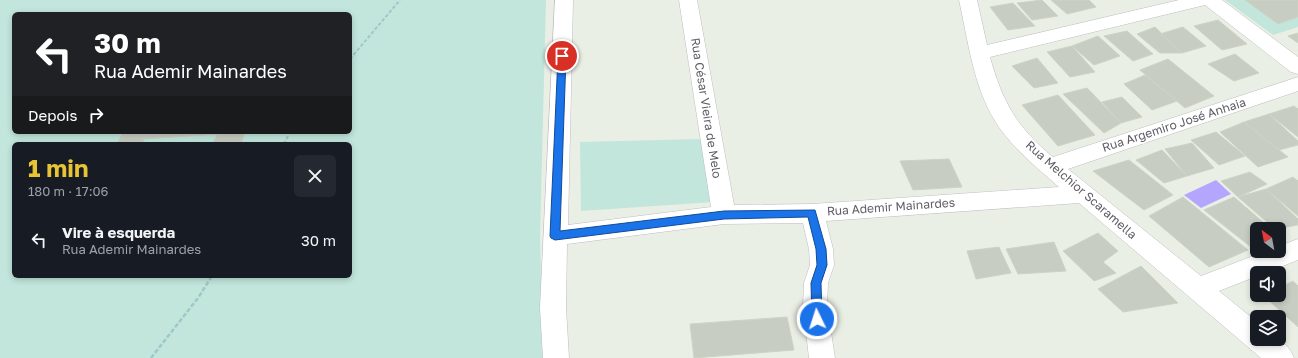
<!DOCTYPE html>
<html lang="pt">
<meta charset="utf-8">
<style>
body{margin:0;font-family:"Golos Text",sans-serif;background:#242831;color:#f1f3f6;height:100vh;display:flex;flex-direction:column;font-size:15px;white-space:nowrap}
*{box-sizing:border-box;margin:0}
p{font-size:13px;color:#9ea1a6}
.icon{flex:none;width:22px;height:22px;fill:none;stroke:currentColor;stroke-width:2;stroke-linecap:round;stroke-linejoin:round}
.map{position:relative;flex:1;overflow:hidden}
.drawer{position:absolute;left:12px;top:142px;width:340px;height:136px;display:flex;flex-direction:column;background:#171b24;border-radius:6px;box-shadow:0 2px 6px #0003}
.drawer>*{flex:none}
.banner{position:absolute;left:12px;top:12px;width:340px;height:122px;border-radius:6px;box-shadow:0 2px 6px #0003;background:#202124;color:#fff;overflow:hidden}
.needle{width:26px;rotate:328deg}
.tools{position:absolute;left:1250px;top:222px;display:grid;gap:8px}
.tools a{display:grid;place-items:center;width:36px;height:36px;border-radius:6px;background:#171b24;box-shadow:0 2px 6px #0003;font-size:20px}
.pin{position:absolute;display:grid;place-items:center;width:34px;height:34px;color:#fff;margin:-17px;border:2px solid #fff;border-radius:50%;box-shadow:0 1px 4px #0007}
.me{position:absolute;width:44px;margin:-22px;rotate:356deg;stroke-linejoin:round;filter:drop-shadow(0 0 3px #0008)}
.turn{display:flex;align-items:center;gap:14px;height:84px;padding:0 16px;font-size:18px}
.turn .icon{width:52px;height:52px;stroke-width:2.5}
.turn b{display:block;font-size:28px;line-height:34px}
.then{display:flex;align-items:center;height:38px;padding:0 16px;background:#0003;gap:8px;font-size:15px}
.round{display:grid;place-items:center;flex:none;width:42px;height:42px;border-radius:6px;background:#242831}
.overview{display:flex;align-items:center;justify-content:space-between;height:68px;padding:0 16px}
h1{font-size:24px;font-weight:700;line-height:30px;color:#e7c433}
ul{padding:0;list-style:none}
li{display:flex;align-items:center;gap:12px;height:60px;padding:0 16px}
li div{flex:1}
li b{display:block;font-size:15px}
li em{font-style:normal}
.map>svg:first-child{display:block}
.green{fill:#c2e6dc;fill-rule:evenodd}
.water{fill:#b4a6fe}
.building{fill:#c8cdc3;stroke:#cdd3c3}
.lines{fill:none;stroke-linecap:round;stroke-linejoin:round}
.minor-casing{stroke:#bfbcc3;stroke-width:1}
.path-far1{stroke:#9dc9c9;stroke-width:2;stroke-dasharray:3.5 2;stroke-linecap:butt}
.path{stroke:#9dc9c9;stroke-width:2.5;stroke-dasharray:4.5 2;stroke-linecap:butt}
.minor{fill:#fff;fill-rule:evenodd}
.route{fill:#1a73e8;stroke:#114b97}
.labels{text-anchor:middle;stroke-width:3.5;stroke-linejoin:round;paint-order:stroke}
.street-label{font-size:12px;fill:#5f5c65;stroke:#fff}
</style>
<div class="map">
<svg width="1298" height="358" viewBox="0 0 1298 358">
<rect width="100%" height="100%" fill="#eaefe5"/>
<!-- green -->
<path class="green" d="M0 0H546L540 237 543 358H0ZM14 14H350V132H14ZM14 144H350V276H14Z
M1225 0H1298V27L1273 35Z
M701 139 714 202 581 211 580 142Z"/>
<!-- water -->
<path class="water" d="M1216 180 1231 194 1201 208 1184 195Z"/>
<!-- building -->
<path class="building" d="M1042 0 1058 16 1032 20 1017 3Z
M1051 0H1089L1096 7 1067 14Z
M1245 0H1298V17L1278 24Z
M1013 3 1035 26 1008 30 990 7Z
M1218 20 1247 44 1222 50 1194 26Z
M1155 27 1182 53H1160L1137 34Z
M1183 27 1206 46 1182 53 1160 34Z
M1127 31 1153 54 1133 61 1104 36Z
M1298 33V43L1288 36Z
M1098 36 1120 56 1094 65 1072 46Z
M1072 46 1095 72 1070 77 1047 52Z
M1235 54 1259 73 1234 81 1208 64Z
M1037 58 1058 83 1034 88 1012 66Z
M1168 59 1214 96 1185 108 1140 70Z
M1145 75 1177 101 1152 110 1124 84Z
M1087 88 1121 123 1104 133 1063 94Z
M1058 95 1095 135 1058 146 1022 105Z
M1122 97 1142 117 1121 123 1102 102Z
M1294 106 1298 109V137L1269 114Z
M1269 114 1298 141V145L1279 150 1244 122Z
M1244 122 1279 150 1288 157 1258 167 1220 132Z
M123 132H245L241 144H213L217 134 144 139 142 144H117Z
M1216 132 1245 156 1219 165 1191 140Z
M1192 143 1214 168 1187 176 1165 149Z
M1162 150 1187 176 1164 183 1136 160Z
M949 159 962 187 913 190 900 161Z
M1129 160 1173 195 1144 210 1093 171Z
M1250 172 1267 184 1238 197 1221 181Z
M1293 177 1298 181V216L1266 189Z
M1266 189 1298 219V225L1275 229 1238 197Z
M1183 197 1248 250 1209 267 1149 216Z
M1234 197 1271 229H1257V244L1251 247 1204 210Z
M1098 233 1118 251 1103 262 1116 273 1094 281 1063 251Z
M1054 242 1066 271 1018 274 1006 249Z
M999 247 1011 273 976 279 967 251Z
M1141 266 1178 303 1123 312 1098 289Z
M1293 281 1298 286V327L1264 296 1279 295V288Z
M787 317 794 350 694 358 690 324Z"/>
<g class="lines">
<defs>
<path id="minor" d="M555 0H573L568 225 711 207 679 0H697L734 205 812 204 1059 187C1036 167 1011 147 995 121 973 85 968 40 959 0H977L987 45 1179 0H1222L1298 57V74L1291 72 1205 5 990 57C1002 101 1017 128 1053 157L1298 77V91L1068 169 1201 276 1266 251H1279V246L1298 239V260L1265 273H1257V276L1219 291 1257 322V339C1276 339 1286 339 1294 358H1261L1079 203 826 221 833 249 834 265 828 283 827 306 835 358H809L803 306 804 283 810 265 809 249 803 223 724 224 567 244 566 308 569 358H543L540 308Z"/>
</defs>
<!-- minor casing -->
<use href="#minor" class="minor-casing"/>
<!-- path-far1 -->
<path class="path-far1" d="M350 59 400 0
M284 144 290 132"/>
<!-- path -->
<path class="path" d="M151 358 198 298 212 276"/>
<!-- minor -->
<use href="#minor" class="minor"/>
</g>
<!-- route -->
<path class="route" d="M562 53 566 56 560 231 724 211 815 210 826 249 827 265 821 283 822 319 821 323 817 324 814 323 812 319 811 283 817 265 816 249 808 217 724 219 555 240 551 238 550 236 558 56Z"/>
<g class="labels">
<!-- street labels -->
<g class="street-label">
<text transform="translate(706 108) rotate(81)" y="4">Rua César Vieira de Melo</text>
<text transform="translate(1174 125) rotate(-18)" y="4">Rua Argemiro José Anhaia</text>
<text transform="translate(1081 190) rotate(41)" y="4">Rua Melchior Scaramella</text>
<text transform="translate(891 207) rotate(-4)" y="4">Rua Ademir Mainardes</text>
</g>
</g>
</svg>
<div class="tools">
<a><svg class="needle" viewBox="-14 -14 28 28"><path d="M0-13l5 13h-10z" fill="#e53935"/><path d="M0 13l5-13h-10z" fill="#9ea1a6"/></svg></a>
<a><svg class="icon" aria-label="sound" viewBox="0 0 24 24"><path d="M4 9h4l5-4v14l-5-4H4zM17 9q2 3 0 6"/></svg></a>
<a><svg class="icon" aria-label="layers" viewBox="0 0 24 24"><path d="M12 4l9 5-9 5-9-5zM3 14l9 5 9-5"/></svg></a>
</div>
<div class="pin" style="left:562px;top:56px;background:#d93025"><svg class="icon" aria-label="arrive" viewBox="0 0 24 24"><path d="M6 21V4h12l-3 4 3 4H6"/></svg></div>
<svg class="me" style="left:817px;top:319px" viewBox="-20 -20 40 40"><circle r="17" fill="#1a73e8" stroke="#fff" stroke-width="3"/><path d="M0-11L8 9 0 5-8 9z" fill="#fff"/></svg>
<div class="banner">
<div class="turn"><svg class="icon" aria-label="left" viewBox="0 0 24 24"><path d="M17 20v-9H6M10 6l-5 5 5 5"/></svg><div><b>30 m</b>Rua Ademir Mainardes</div></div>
<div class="then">Depois<svg class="icon" aria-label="right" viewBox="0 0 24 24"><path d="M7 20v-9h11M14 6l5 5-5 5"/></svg></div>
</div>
<section class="drawer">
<div class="overview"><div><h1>1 min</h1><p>180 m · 17:06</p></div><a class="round"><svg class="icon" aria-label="close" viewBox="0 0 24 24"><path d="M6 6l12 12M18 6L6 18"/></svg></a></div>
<ul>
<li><svg class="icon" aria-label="left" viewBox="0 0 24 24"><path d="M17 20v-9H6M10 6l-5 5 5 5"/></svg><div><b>Vire à esquerda</b><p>Rua Ademir Mainardes</p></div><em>30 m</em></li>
</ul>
</section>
</div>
